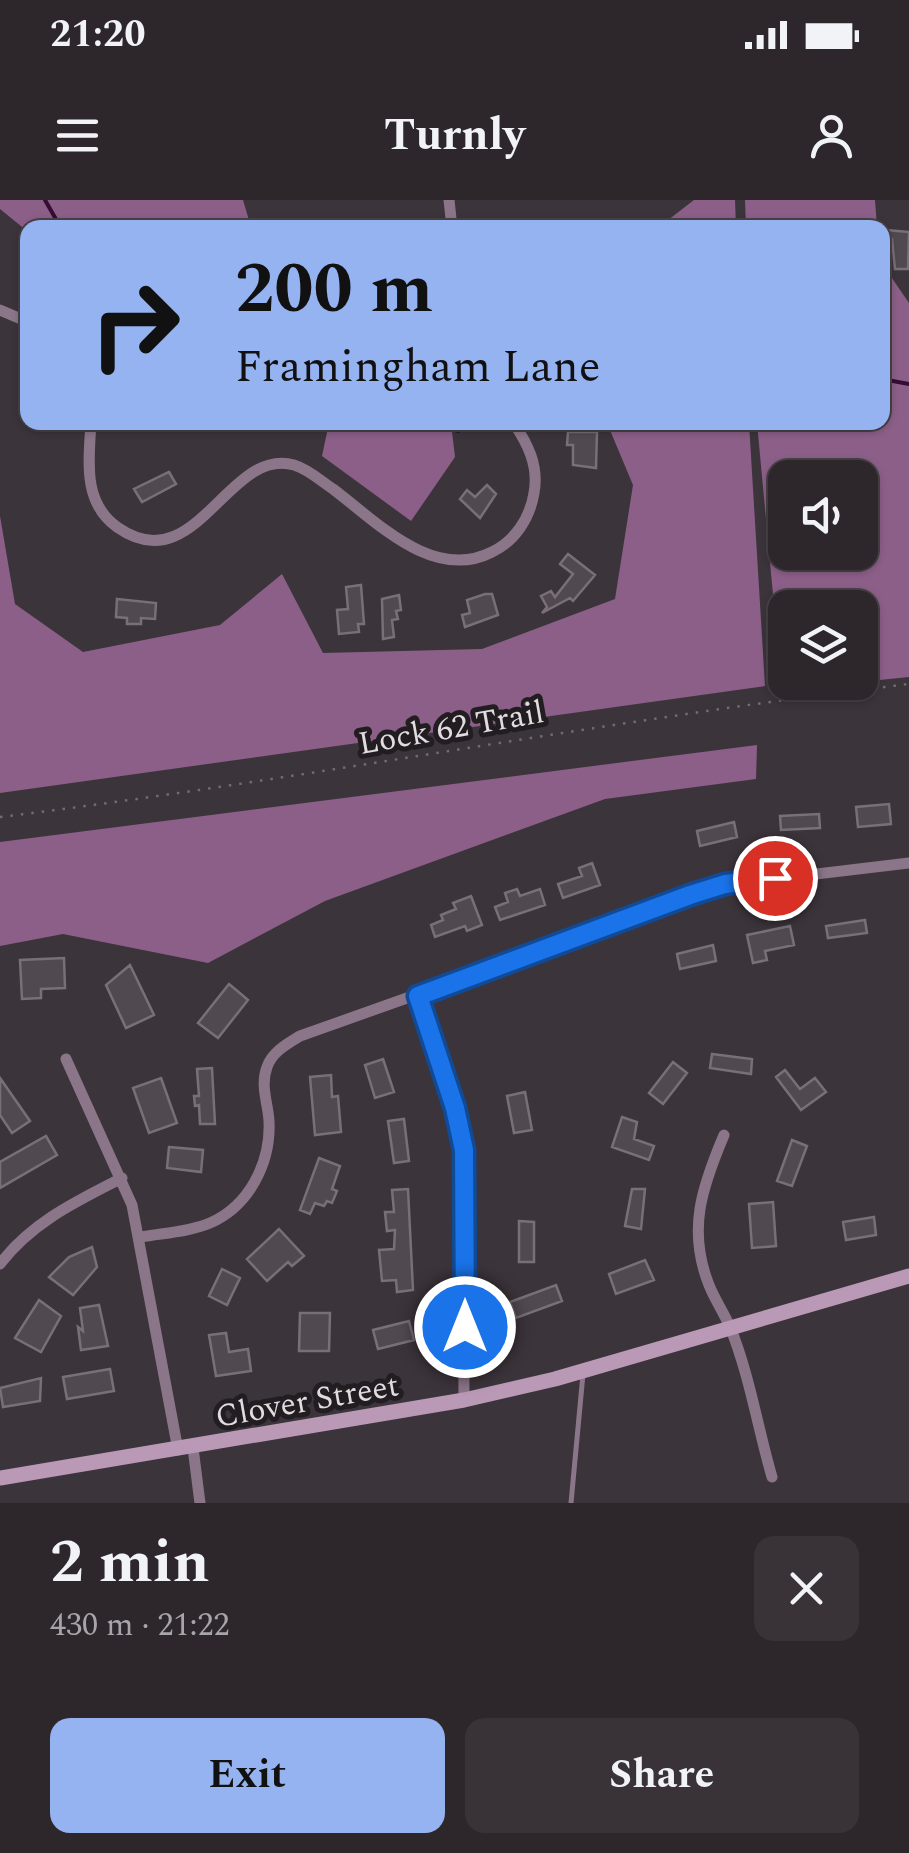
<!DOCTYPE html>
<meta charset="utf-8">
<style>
body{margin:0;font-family:Spectral,serif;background:#393338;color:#f1f3f6;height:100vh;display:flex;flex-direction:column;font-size:38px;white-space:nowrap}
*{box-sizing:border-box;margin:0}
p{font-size:32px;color:#a7a5a9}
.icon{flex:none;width:55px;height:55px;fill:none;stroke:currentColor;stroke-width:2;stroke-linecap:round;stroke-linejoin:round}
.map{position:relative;height:1303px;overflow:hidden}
.panel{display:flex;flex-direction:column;background:#2d272c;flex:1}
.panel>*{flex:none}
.banner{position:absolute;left:20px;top:20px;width:870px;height:210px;border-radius:20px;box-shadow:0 2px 8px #0004,0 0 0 2px #484448;background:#95b2f1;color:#111;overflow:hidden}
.buttons{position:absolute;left:768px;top:260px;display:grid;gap:20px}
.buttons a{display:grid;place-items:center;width:110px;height:110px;border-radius:20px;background:#2d272c;box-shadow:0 2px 8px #0004,0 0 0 2px #484448;font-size:50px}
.pin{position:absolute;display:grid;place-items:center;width:85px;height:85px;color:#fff;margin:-42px;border:5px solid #fff;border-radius:50%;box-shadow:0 2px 10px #0007}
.me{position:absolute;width:110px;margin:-55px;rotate:0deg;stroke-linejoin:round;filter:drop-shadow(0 0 8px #0008)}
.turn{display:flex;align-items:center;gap:35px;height:210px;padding:0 50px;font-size:45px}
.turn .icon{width:130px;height:130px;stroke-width:2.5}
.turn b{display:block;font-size:70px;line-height:85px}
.round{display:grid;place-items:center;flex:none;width:105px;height:105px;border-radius:20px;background:#393338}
.summary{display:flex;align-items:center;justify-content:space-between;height:170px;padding:0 50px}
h1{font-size:60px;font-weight:700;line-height:75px}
.button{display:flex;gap:20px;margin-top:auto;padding:20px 50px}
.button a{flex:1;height:115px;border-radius:20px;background:#95b2f1;color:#111;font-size:40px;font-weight:700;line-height:115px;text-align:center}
.button a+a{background:#393338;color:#f1f3f6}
.status{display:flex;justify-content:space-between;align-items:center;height:70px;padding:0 50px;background:#2d272c;direction:ltr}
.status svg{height:28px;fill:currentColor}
header{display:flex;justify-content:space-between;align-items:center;height:130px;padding:0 50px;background:#2d272c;font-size:45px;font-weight:700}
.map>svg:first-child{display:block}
.forest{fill:#8c5f89;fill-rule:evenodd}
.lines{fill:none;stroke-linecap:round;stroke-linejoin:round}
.stream{stroke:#330d32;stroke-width:4}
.building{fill:#514950;stroke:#786f77;stroke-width:2.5}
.path{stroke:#726b71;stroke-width:2.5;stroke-dasharray:2.5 8;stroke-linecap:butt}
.lane{stroke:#8b7689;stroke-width:5}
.street{stroke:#8b7689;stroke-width:11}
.secondary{stroke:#ba99b7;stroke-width:15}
.route-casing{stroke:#114b97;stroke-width:25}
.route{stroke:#1a73e8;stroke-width:18}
.labels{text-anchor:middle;stroke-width:10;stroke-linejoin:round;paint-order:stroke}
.street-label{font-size:32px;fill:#e2dce1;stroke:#211d20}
</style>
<div class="status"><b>21:20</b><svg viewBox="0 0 49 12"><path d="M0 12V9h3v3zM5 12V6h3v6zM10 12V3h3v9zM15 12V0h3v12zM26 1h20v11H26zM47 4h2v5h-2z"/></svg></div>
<header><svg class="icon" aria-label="menu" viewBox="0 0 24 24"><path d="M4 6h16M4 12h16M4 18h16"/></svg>Turnly<svg class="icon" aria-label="person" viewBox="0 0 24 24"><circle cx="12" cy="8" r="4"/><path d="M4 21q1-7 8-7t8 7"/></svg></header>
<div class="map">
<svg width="909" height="1303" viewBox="0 0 909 1303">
<rect width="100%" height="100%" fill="#3c343b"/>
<!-- forest -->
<path class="forest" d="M0 0H243L251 27 28 28 27 31 0 9Z
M694 0H735L736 27H659Z
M745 0H875L877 27H746Z
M883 65 909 103V477L860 482V408H785V482L858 483 782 491 757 223 882 222ZM785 278H860V352H785Z
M451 223 455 257 411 321 322 256 329 223Z
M607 223H749L765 486 0 593V316L15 404 83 452 220 425 282 374 323 453 482 449 615 399 633 285Z
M757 545 756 579 605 599 325 701 208 763 63 734 0 746V642Z"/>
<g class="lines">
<!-- stream -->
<path class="stream" d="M45 0 61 28
M882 179 909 184
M449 222 458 231 464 222"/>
</g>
<!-- building -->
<path class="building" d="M886 30 909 32 908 69H895L892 39H886Z
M568 232H597L596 268 573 265V245H567Z
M169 272 176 284 142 302 134 289Z
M487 285 496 294 480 318 460 299 467 290 475 297Z
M568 354 595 375 573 401 570 398 542 413 547 407 541 396 551 391 555 397 573 374 560 364Z
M361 385 364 424H358L359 432 339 434 337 410 348 409 346 387Z
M485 394H492L498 415 465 427 462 415 470 413 467 400Z
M399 395 401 410 396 411 398 419 392 420 394 437 383 439 382 399Z
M117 399 156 403 155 419 141 418V424H127V418L116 417Z
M889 604 891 624 858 627 856 607Z
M819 614 820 628 781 630 780 616Z
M734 622 737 637 700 646 697 631Z
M592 663 600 685 563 698 558 684 582 676 579 668Z
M517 689 520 696 540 689 545 705 500 720 495 707 508 702 505 693Z
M471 696 482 725 467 731 465 726 435 737 431 725 443 720 441 715 456 709 453 703Z
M865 720 867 733 828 738 826 726Z
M790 726 794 745 765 751 767 760 753 763 747 735Z
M713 745 716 761 680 769 677 754Z
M64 758 65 788 41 789V798L22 799 20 760Z
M130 765 154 815 126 828 106 785Z
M229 784 248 800 218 838 198 823Z
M712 854 752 859 751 874 710 868Z
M383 859 394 892 375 898 365 865Z
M673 862 687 873 663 904 649 893Z
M212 868 215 924H200L199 905 195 906 194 896H199L197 869Z
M785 870 800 889 815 878 826 892 801 910 776 877Z
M331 875 332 897 338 896 341 932 315 935 310 877Z
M0 878 30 921 12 933 0 915Z
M161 878 177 923 149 933 133 888Z
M525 892 532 930 514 933 507 896Z
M622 917 637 922 634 939 654 946 649 960 612 947Z
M404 919 409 961 394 963 388 921Z
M46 936 57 955 0 988V962Z
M792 940 807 946 792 986 777 981Z
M169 947 203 950 201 972 167 968Z
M319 958 340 966 332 989 337 991 332 1003 327 1001 324 1006 315 1003 310 1014 300 1010Z
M408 989 413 1090 397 1092 396 1080 382 1081 379 1050 394 1049 395 1030 387 1031 385 1012H394L392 990Z
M632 989H645L641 1029 625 1026Z
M773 1002 776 1046 752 1048 749 1004Z
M874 1017 876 1035 846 1040 843 1022Z
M519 1021 534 1022V1062H519Z
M279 1029 304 1056 292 1066 288 1062 267 1081 247 1059Z
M92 1047 97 1067 73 1095 49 1077 69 1057Z
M645 1060 654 1080 616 1094 609 1074Z
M222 1069 240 1078 227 1105 209 1096Z
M556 1085 562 1101 516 1118 510 1102Z
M39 1100 61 1116 41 1152 15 1138Z
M99 1105 108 1146 81 1150 78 1127 83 1131 80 1108Z
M300 1113H330L329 1151H299Z
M409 1121 414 1140 378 1149 373 1130Z
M226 1133 229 1152 248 1149 251 1171 216 1176 209 1135Z
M110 1169 114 1191 67 1199 63 1177Z
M41 1178 40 1201 3 1207 0 1188Z"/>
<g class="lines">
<!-- path -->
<path class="path" d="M0 617C304 580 605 520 909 484"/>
<!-- lane -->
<path class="lane" d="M571 1303 583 1174"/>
<!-- street -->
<path class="street" d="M449 0 452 28
M0 110 28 122
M91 222C89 260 82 302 117 327 196 383 228 246 294 265 308 269 321 281 333 289 377 322 433 382 492 352 515 341 530 318 534 293 539 266 528 244 513 222
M419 796 455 908 463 950 464 1200
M66 859 132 1005 178 1250
M724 935C702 987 687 1030 709 1085 715 1100 724 1113 730 1127 749 1173 758 1229 772 1277
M141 1037C163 1033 189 1032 210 1023 249 1006 271 963 269 921 268 903 260 886 267 867 272 852 287 844 300 836L725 685 909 663
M0 1064C32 1022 77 1001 122 978
M193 1248 200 1303"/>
<!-- secondary -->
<path class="secondary" d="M0 1278 464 1200 555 1179 909 1076"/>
</g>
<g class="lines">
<defs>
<path id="route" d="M465 1127 464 950 455 908 418 796 690 695 725 684 775 678"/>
</defs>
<!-- route casing -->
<use href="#route" class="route-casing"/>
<!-- route -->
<use href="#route" class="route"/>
</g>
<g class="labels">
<!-- street labels -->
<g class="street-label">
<text transform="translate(451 527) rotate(-10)" y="11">Lock 62 Trail</text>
<text transform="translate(307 1200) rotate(-10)" y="11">Clover Street</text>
</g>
</g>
</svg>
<div class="buttons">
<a><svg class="icon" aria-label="sound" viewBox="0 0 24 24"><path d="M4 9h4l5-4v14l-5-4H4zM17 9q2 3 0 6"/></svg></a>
<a><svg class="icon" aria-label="layers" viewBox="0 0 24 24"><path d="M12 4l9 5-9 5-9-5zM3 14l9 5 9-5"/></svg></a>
</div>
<div class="pin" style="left:775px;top:678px;background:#d93025"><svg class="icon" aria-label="arrive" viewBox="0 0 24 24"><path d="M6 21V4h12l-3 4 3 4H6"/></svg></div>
<svg class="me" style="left:465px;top:1127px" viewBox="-20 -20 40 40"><circle r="17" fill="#1a73e8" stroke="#fff" stroke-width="3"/><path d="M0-11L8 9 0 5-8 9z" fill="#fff"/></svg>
<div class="banner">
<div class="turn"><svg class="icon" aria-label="right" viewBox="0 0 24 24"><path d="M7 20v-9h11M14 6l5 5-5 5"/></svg><div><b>200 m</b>Framingham Lane</div></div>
</div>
</div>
<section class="panel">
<div class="summary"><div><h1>2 min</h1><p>430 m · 21:22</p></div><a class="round"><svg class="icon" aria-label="close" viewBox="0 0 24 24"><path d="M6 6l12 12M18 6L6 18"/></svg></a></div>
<div class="button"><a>Exit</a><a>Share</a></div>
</section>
